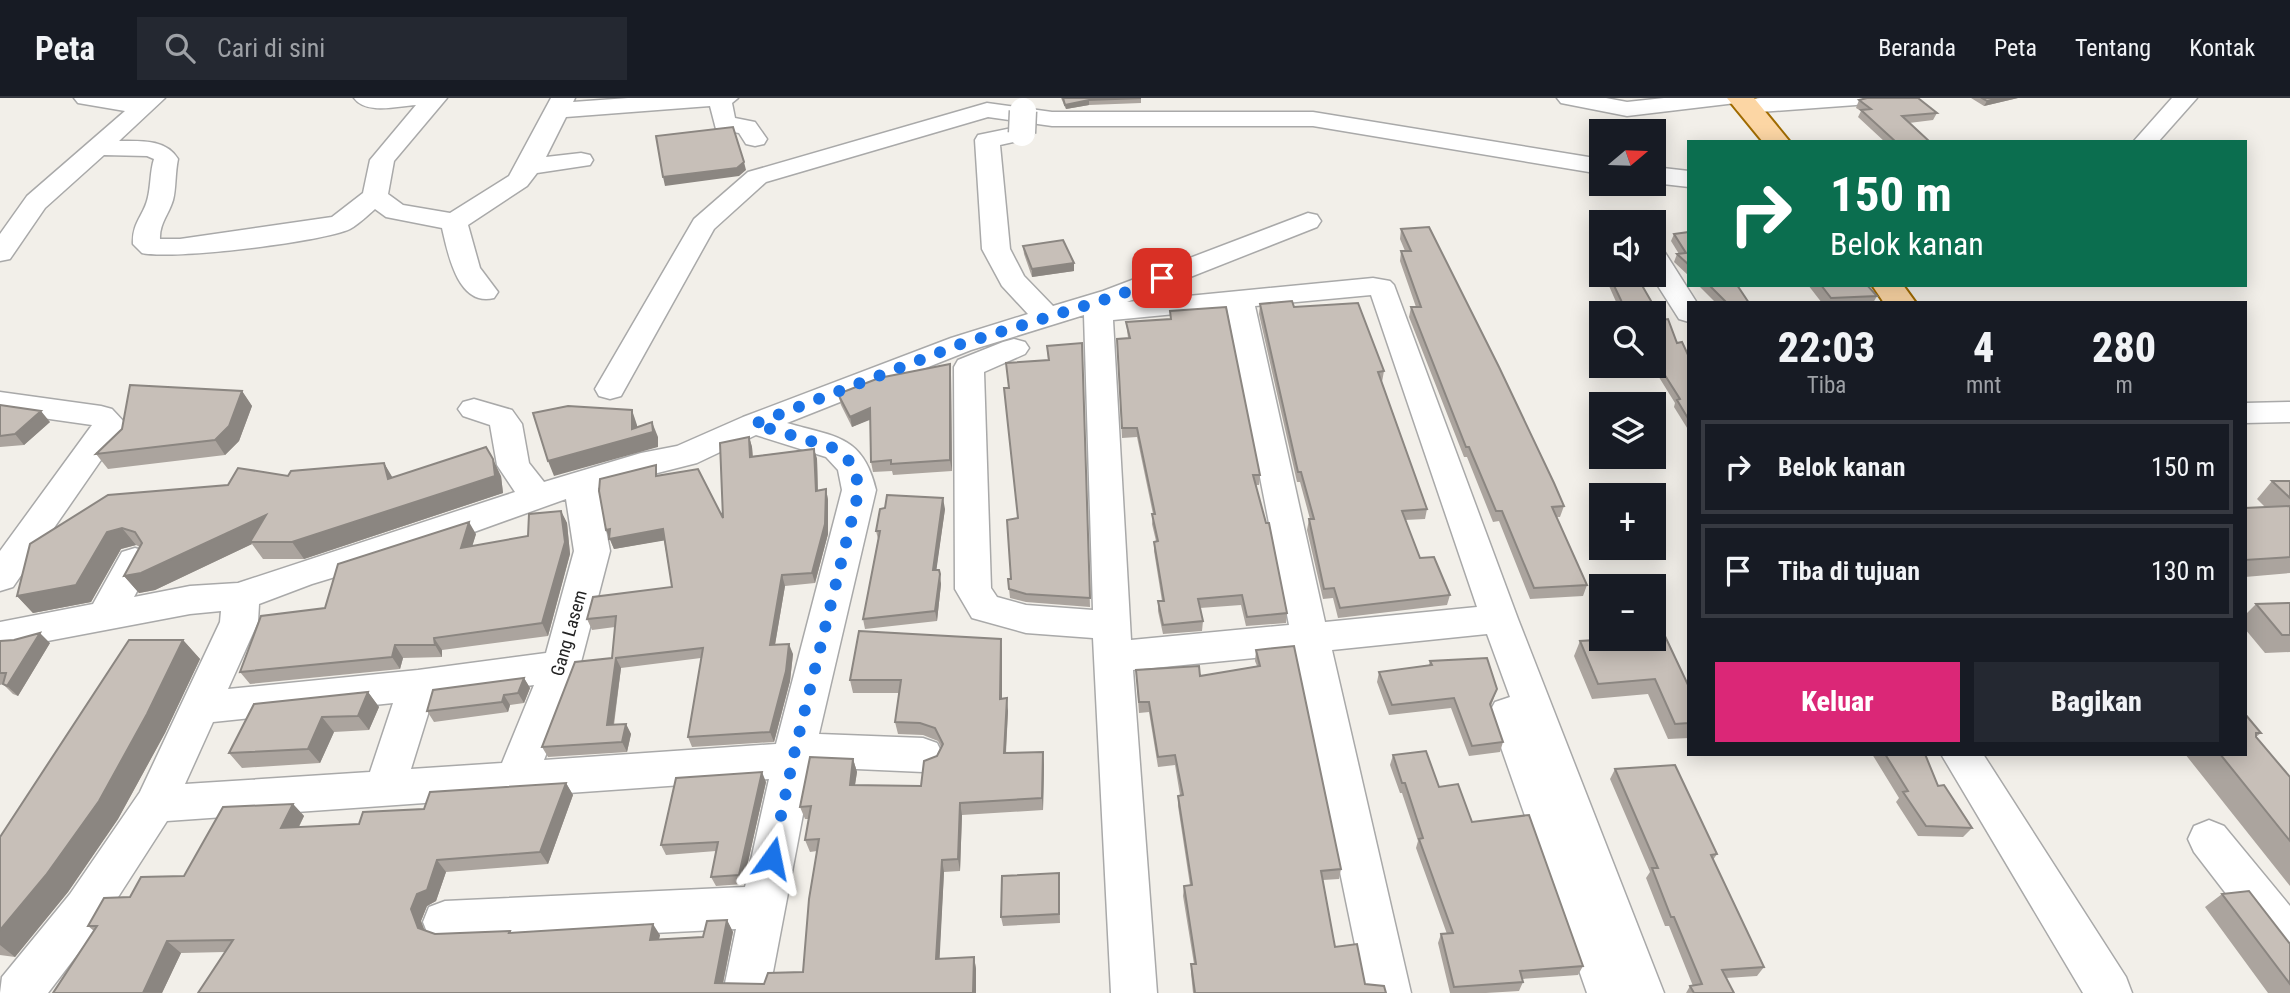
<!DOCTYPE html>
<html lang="id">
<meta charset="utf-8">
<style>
body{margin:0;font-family:"Roboto Condensed",sans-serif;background:#242831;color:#f1f3f6;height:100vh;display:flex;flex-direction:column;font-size:26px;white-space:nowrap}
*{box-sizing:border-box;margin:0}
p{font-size:23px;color:#9ea1a6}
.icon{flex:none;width:38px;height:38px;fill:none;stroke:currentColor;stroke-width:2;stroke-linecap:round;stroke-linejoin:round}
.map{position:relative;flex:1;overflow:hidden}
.panel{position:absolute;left:1687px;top:203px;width:560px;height:455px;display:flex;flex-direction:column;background:#171b24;border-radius:0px;box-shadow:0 4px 18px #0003}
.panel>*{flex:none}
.hud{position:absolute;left:1687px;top:42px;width:560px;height:147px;border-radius:0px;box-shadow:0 4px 18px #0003;background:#0b6e4f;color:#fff;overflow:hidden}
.needle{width:46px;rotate:71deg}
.tools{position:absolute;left:1589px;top:21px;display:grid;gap:14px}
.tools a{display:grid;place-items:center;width:77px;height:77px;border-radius:0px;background:#171b24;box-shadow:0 4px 18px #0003;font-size:35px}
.pin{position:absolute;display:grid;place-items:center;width:60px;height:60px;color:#fff;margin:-30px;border-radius:14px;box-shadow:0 4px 10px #0006}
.me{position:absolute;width:77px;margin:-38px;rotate:12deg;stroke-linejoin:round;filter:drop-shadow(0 0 5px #0008)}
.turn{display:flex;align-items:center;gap:24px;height:147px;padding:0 28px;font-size:32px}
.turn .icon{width:91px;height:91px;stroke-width:2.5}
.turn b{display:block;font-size:49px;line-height:60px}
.eta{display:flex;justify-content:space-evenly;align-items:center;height:119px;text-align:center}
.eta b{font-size:42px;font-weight:800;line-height:49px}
.action{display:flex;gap:14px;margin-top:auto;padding:14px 28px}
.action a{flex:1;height:80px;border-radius:0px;background:#db2777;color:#fff;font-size:28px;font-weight:800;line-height:80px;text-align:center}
.action a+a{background:#242831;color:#f1f3f6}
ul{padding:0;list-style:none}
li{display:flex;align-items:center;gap:21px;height:94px;margin:0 14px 10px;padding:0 14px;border:4px solid #363941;border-radius:0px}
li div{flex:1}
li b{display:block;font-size:26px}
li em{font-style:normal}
header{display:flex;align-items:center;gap:42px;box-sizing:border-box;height:98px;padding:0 35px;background:#171b24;border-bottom:2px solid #363941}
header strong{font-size:33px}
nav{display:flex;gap:38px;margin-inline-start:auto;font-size:24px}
.search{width:490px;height:63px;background:#242831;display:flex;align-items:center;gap:18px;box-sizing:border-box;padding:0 24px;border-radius:0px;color:#9ea1a6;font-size:26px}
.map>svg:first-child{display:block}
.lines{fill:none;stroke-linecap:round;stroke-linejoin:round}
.minor-casing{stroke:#a9a9a9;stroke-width:3}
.major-casing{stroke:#a06b00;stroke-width:4}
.minor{fill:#fff;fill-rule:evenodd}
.major{fill:#fcd6a4;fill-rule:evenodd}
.minor-bridge-casing{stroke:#a9a9a9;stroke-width:29;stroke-linecap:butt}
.minor-bridge{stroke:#fff;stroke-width:26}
.wall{fill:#aba49e}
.shaded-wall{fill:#8b8681}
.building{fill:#c7bfb8;stroke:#8b8681;stroke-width:2}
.route{stroke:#1a73e8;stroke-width:12;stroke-dasharray:0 21.6}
.labels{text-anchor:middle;stroke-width:6;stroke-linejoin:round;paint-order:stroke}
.street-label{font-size:18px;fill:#222;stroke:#fff}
</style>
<header>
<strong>Peta</strong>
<div class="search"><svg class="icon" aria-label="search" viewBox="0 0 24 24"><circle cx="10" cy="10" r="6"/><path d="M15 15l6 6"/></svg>Cari di sini</div>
<nav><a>Beranda</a><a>Peta</a><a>Tentang</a><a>Kontak</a></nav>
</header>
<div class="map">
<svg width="2290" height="895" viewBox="0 0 2290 895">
<rect width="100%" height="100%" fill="#f2efe9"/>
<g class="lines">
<defs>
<path id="minor" d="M74 0H165L119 43C141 43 166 41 178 61 175 75 176 91 173 102 169 116 159 126 160 141H180L332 119 363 95 370 62 416 7C399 8 366 17 354 0H447L394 63 388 96 403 107 450 115 509 78 551 0H575L573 4 628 0H738L732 5 735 20 755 24 767 41 764 46 755 48 746 46 739 35 716 31 710 8 566 19 546 59 581 55 590 57 593 62 590 67 537 75 527 88 468 127 480 170 498 194 494 200C458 209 448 156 442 130L386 119 375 111C368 117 359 126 350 131 323 144 171 162 142 155L133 146C132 124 144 118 148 99 151 86 150 74 154 61L147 58 104 57 45 110 10 161 0 163V136L27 98 125 13 78 5Z
M1557 0H1606L1627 4 1664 0H1741L1739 3 1760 0H1868L1864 5 1856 7 1746 15 1738 13 1734 8 1736 5 1627 18 1561 5Z
M2172 0H2197L2158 44H2133Z
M987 5 1052 14H1313L1601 61V76L1313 28H1052L988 19 766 84 714 131 621 298 610 301 599 298 595 291 694 121 748 74Z
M1022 28 1031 30 1034 35 1031 40 1000 47 1010 151 1024 178 1053 208 1103 193 1308 115 1317 117 1321 123 1317 129 1127 204 1373 180 1390 183 1394 187 1518 521 1664 895H1587L1489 615 1495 604 1510 599 1487 536 1332 552 1411 895H1365L1295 556 1133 572 1157 895H1111L1093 540 1026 535 972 520 955 491 954 269 958 262 1003 244 1014 241 1025 244 1029 250 1025 256 984 274 991 490 997 499 1026 507 1093 512 1084 217 971 252 787 325C835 339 863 337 876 392L819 636 923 640 937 645 943 657 937 669 923 674 812 669 769 895H723L736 831 445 845 429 839 423 824 429 809 445 803 745 789 769 681 167 723 102 824 48 895H0L2 879 70 796 140 694 220 524 221 513 190 516 0 552V524L93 506 122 454 135 450 148 454 153 463 134 499 190 488 238 485 515 394 497 367 490 327 463 318 458 311 463 304 474 301 512 312 522 326 529 365 544 384 641 355 677 348 743 319 951 240 1028 216 1002 188 982 151 975 42 978 37ZM1371 197 1477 509 1325 524 1255 208ZM1227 211 1289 527 1131 542 1113 222ZM756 337 826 359 838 372 842 392 776 646 544 662 580 568 610 453 598 390 697 365ZM566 401 574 453 546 555 418 572 228 591 258 524 259 506 312 486 424 452ZM534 587 502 665 411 671 433 600ZM393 605 370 674 185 686 213 624Z
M1654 69 1689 73V89L1654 85Z
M1654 151 1664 153 1697 205H1689V224L1679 221 1651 177H1654Z
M0 294 101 308 112 311 126 326 13 489 0 493V453L92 327 0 314Z
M2290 304V324L2245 325V305Z
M1941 656H1983L2126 879 2132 895H2083Z
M2209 722 2224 728 2290 808V864L2274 858 2194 754 2188 741 2194 728Z"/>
<path id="major" d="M1727 0H1754L1790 44H1763Z
M1872 187H1903L1916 205H1884Z"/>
</defs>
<!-- minor casing -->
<use href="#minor" class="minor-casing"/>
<!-- major casing -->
<use href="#major" class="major-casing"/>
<!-- minor -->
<use href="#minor" class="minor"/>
<!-- major -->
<use href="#major" class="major"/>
<defs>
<path id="minor-bridge" d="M1022 35 1023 13"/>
</defs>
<!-- minor-bridge casing -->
<use href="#minor-bridge" class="minor-bridge-casing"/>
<!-- minor-bridge -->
<use href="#minor-bridge" class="minor-bridge"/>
</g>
<!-- wall -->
<path class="wall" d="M1061 0H1141V5L1089 7 1066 11Z
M1971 0H2018L1984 8Z
M1859 2 1937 15 1933 22 1909 25 1930 44H1885L1858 19 1861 13 1856 10Z
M1401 131 1564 408 1560 419H1556L1587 487 1583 498 1530 501 1499 423 1493 424 1467 359H1464L1409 219 1411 209H1416L1400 163 1401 153H1405L1400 141Z
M1689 134V178L1674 164 1677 156H1679L1671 143 1674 136Z
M1023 148 1074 173 1032 179 1024 156Z
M1605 177H1636L1662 222 1677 245 1689 259V333L1674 309 1675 305 1652 268H1654V215H1621L1605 179Z
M1698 187H1737L1749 205H1716Z
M1808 187H1867L1877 198 1873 205H1822Z
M2003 187H2040L2005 189Z
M1260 206 1294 209 1384 273 1382 284 1427 411 1425 421 1405 422 1420 460 1450 497 1447 507 1338 520 1333 500 1323 501 1307 432 1309 421H1310L1300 384H1297L1259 216Z
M1170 213 1260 377 1259 387H1256L1287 515 1286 525 1246 528 1241 507 1200 510 1203 523 1202 533 1163 536 1158 513V503H1162L1154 453V444L1156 443 1152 426 1153 416 1137 339 1122 340 1117 241 1128 240 1126 224 1170 221Z
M1082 245 1090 509 1026 504 1010 500 1008 481H1011L1018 420 1009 290 1048 262 1047 248Z
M951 276 952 373 893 377 892 373 873 374 871 364 870 321 852 329 841 307 838 296Z
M242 293 252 308 239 343 225 357 108 371 96 356Z
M0 307 50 324 24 347 0 349Z
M749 339 752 349 753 358 814 351 817 361 818 392 826 391 828 402V436L815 485 785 488 775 547 793 556 790 583 774 644 692 649 688 639 701 560 621 570 614 627 626 626 631 636 627 654 548 659 542 649 612 560 615 529 592 532 587 521 672 489 664 442 614 451 606 432 659 378 723 420Z
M384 365 392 380 501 378 503 395 304 461H263L252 446 155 492 139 495 124 478 140 449 136 447 121 451 91 504 33 515 17 498 30 446 228 387Z
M2272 383H2290V475L2245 479V410L2265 409 2257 401Z
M945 411 936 472 941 486 937 523 865 531 863 521 878 441 876 433Z
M561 413 567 425 570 456 548 538 442 552V559L403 560 400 571 250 586 240 574 325 510 476 436 472 448 528 438Z
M2290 505V554L2265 555 2245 531V517L2256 506Z
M1001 541 1002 554V601L1008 613 1006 655 1043 654 1044 667 1043 712 962 717 960 773 944 774 939 861 974 859 976 871V895H198L225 854 181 855 162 895H53L94 833 88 828 130 799 184 778 293 706 304 718 299 729 359 726 424 711 566 685 573 697 548 766 446 774 436 803 427 808 421 823 424 832 435 836 511 835 660 837 659 841 703 839 727 822 733 834 723 886H764L803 874 817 753 810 754 805 742 809 721H805L800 709 853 661 857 674 855 687 921 688 941 649 938 643 923 637 898 636 895 624 899 595H853L850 582Z
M14 542 50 545 18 598 13 596 3 586 0 587V543Z
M183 542 200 561 165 635 118 721 68 794 15 859 0 857V739Z
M1580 543 1689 589V640L1668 641 1648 596 1592 601 1574 558Z
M1256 552 1341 771 1339 781 1323 782 1335 849 1365 886 1386 895H1193L1191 875V866H1194L1183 798 1184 788 1190 787 1178 708V698L1180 697 1175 667 1158 669 1149 614 1139 615 1136 572 1200 578 1257 568 1255 563Z
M1430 563 1497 591 1491 608 1503 644 1500 654 1469 658 1451 610 1389 617 1377 584 1379 574 1429 567Z
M524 580 530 590 524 605 510 607 508 614 434 624 427 613Z
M368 594 379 609 369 632 334 634 320 665 242 670 229 655Z
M2245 616 2261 635 2256 639 2290 679V788L2185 656H2245Z
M1872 656H1925L1938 688 1972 730 1963 739 1918 738 1896 704 1899 700Z
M1393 657 1439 689 1472 724 1583 868 1578 877 1522 881 1523 884 1519 893 1486 895H1450L1438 845 1441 836H1447L1416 750 1418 743 1402 695H1400L1390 667Z
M1615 671 1717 756 1713 762 1764 869 1757 878 1726 880 1734 895H1686L1690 888H1693L1669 828H1665L1646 780 1650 774 1610 681Z
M766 684 743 786 716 788 711 779 716 753 666 757 661 747Z
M1059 775 1060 825 1003 828 1001 819Z
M2222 796 2290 846V895H2268L2205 809Z"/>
<!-- shaded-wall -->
<path class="shaded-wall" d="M1999 0H2018L1984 8 1987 3Z
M1089 2V7L1066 11 1065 7Z
M744 64 746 72 739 78 665 88 663 79Z
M1074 165V173L1032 179V171Z
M950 266 951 276 952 373 950 362Z
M242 293 252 308 239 343 225 357 215 342Z
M870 310 872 321 852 329 850 319Z
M632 312 637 327V338L652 324 658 339V349L554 378 548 363 632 331Z
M41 313 50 324 24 347 15 336Z
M749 339 752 349 753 369 750 359Z
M814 351 817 361 818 403 816 393Z
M493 361 501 378 503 395 304 461 292 444Z
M384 365 394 382 388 381Z
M826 391 828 402V436L815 485 812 475Z
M943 400 945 411 935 482 933 472Z
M561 413 567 425 570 456 548 538 542 525Z
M266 417 250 444 252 446 155 492 139 495 124 478Z
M469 424 476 436 468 462 461 450Z
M122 430 136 447 121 451 91 504 33 515 17 498 107 434Z
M610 431H663L667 442 614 451 606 432Z
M940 476 941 486 937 523 935 513Z
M782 477 785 488 773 558 770 547Z
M40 535 50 545 18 598 7 588Z
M434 540 442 552V559L435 547Z
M1001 541 1002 554V613L1000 601Z
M183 542 200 561 165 635 118 721 68 794 15 859 0 847V832Z
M789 546 793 556 790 583 774 644 770 634Z
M395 547 403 560 400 571 392 559Z
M616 560 621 570 612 637 607 627Z
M524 580 530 590 524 605 518 595Z
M368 594 379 609 369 632 358 618Z
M504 597 510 607 508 614 502 604Z
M1007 600 1008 613 1005 667 1004 655Z
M322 619 334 634 320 665 308 651Z
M626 626 631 636 627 654 622 644Z
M1043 654 1044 667 1043 712 1042 700Z
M853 661 857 674 853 699 850 687Z
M762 674 766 684 743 786 739 777Z
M566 685 573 697 548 766 540 754Z
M960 705 962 717 960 773 958 761Z
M293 706 304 718 292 742 281 730Z
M437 762 446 774 436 803 427 808 421 823 428 841 418 830 411 811 417 796Z
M942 762 944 774 939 873 936 861Z
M727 822 733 834 721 895 715 885Z
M653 826 660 837 656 853 650 842Z
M167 843 181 855 162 895H143Z
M974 859 976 871V895H973Z"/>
<!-- building -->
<path class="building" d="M1063 0H1141L1089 2 1065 7Z
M1867 0H1918L1937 15 1902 18 1930 44H1896L1861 12 1871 11 1859 2Z
M1982 0H1999L1987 3Z
M733 29 744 64 737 70 663 79 656 38Z
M1429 129 1499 269 1554 385 1564 408 1552 409 1587 487 1534 490 1502 413H1496L1469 349H1466L1411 209H1421L1401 153H1411L1401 131Z
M1689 134V167L1677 156 1686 155 1674 136Z
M1063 142 1074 165 1032 171 1023 148Z
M1609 177H1636L1662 222 1668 221 1677 245 1682 244 1689 259V322L1677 302 1680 301 1654 260V215H1627Z
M1709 187H1737L1749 205H1727Z
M1821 187H1867L1877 198 1831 200Z
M1292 203 1294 209 1358 205 1384 273 1378 274 1427 411 1402 413 1420 460 1434 459 1450 497 1340 510 1334 490 1324 491 1309 421H1314L1301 374H1298L1260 206Z
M1226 209 1260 377H1253L1266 425H1269L1287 515 1247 519 1242 497 1198 501 1203 523 1163 527 1158 503H1164L1154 444 1158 443 1152 416H1155L1137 330H1122L1117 241 1130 240 1126 224 1171 221 1170 213Z
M1082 245 1090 500 1026 496 1009 491 1008 481H1011L1007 422 1018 420 1004 290H1009L1006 265 1049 262 1047 248Z
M950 266V362L891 366V362L871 364 870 310 850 319 838 296 879 280Z
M130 287 242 293 229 328 215 342 96 356 122 331Z
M0 307 41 313 15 336 0 338Z
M568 308 632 312V331L652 324 653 334 548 363 533 315Z
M749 339 750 359 814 351 816 393 826 391 825 426 812 475 782 477 770 547 789 546 786 573 770 634 688 639 703 550 616 560 607 627 626 626 622 644 542 649 575 564 612 560 616 518 587 521 593 499 672 489 663 431 609 441 610 431 606 432 599 393 600 381 656 367V378L698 371 723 420 720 345Z
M486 349 493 361 495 378 292 444H250L266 417 141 475 124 478 142 445 135 434 122 430 107 434 76 487 17 498 30 446 108 397 228 387 238 370 288 378 291 373 384 365 388 381Z
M2272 383H2290V400Z
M887 397 943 400 933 472H939L940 476 935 513 863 521 880 433H876L880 411 885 410Z
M2290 408V459L2245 462V410Z
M561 413 565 444 542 525 434 540 435 547H395L392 559 240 574 261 518 325 510 338 466 469 424 461 450 528 438 529 416Z
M2290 505V537H2282L2256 506Z
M1654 519H1656L1689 589V625L1675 626 1655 581 1598 586 1580 543 1614 541H1654Z
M859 533 1001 541 1000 601 1007 600 1004 655 1043 654 1042 700 960 705 958 761 942 762 936 861 974 859 973 895H198L233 842 167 843 143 895H53L97 828H88L104 800 130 799 141 779 184 778 223 709 293 706 281 730 359 726 363 714 424 711 430 694 566 685 540 754 437 762 427 792 417 796 411 811 418 830 435 836 510 833 509 835 653 826 650 842 703 839 707 823 727 822 715 885 764 886 768 875 803 874 809 801 819 741 805 742 811 708 800 709 810 659 853 661 850 687 921 688 924 663 937 658 943 646 935 630 920 625 895 624 901 582H850Z
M40 535 7 588 3 586 6 575H0V543L14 542Z
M129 542H183L147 616 99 703 46 777 0 832V739Z
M1294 548 1341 771 1321 773 1335 849 1357 846 1365 886 1384 888 1386 895H1195L1191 866H1196L1184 788 1192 787 1178 698 1183 697 1175 657 1158 659 1149 604H1139L1136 572 1199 568 1200 578 1260 568 1256 552Z
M1487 560 1497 591 1490 606 1503 644 1472 648 1454 600 1392 607 1379 574 1432 567 1430 563Z
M524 580 518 595 504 597 502 604 427 613 433 592Z
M368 594 358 618 322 619 308 651 229 655 254 606Z
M2245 616 2261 635H2256V639L2290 679V743L2220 656H2245Z
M1426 653 1439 689 1458 686 1472 724 1529 717 1583 868 1520 873 1523 884 1454 889 1441 836 1453 835 1419 741 1423 740 1405 685H1402L1393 657Z
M1885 656H1925L1938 688 1944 687 1972 730 1926 728 1903 694 1908 693Z
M1675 667 1717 756 1711 757 1764 869 1722 872 1734 895H1694L1690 888 1702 886 1674 819H1671L1652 770H1658L1615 671Z
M762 674 739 777 711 779 718 744 661 747 676 680Z
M1059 775V816L1001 819 1002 778Z
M2249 793 2290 846V886L2222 796Z"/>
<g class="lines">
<!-- route -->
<path class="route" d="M772 760 795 652 859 392 854 368 837 351 754 326 961 246 1113 199 1162 180"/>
</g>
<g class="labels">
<!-- street labels -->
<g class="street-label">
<text transform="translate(569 535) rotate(-74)" y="6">Gang Lasem</text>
</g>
</g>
</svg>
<div class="tools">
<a><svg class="needle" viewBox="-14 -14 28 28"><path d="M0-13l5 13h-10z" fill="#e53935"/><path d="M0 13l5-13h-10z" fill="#9ea1a6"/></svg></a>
<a><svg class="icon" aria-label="sound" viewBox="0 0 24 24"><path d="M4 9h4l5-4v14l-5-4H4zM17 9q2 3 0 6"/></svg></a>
<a><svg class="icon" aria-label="search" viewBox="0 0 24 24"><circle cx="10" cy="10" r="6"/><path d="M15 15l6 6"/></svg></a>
<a><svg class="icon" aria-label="layers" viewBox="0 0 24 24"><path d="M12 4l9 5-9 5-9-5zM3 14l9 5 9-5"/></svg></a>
<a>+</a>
<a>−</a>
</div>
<div class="pin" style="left:1162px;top:180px;background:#d93025"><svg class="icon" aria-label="arrive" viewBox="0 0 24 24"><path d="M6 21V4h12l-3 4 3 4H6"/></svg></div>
<svg class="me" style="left:772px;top:760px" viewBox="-20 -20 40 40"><path d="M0-17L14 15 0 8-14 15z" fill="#1a73e8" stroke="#fff" stroke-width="4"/></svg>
<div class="hud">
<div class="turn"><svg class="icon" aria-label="right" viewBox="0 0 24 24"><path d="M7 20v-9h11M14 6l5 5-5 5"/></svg><div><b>150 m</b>Belok kanan</div></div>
</div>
<section class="panel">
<div class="eta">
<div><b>22:03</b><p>Tiba</p></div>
<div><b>4</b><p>mnt</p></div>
<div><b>280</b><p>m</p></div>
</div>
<ul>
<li><svg class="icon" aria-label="right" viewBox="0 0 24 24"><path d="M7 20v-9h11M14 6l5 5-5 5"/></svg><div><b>Belok kanan</b></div><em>150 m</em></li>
<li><svg class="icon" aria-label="arrive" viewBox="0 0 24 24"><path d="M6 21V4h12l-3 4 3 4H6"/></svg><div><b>Tiba di tujuan</b></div><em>130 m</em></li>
</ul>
<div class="action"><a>Keluar</a><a>Bagikan</a></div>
</section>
</div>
